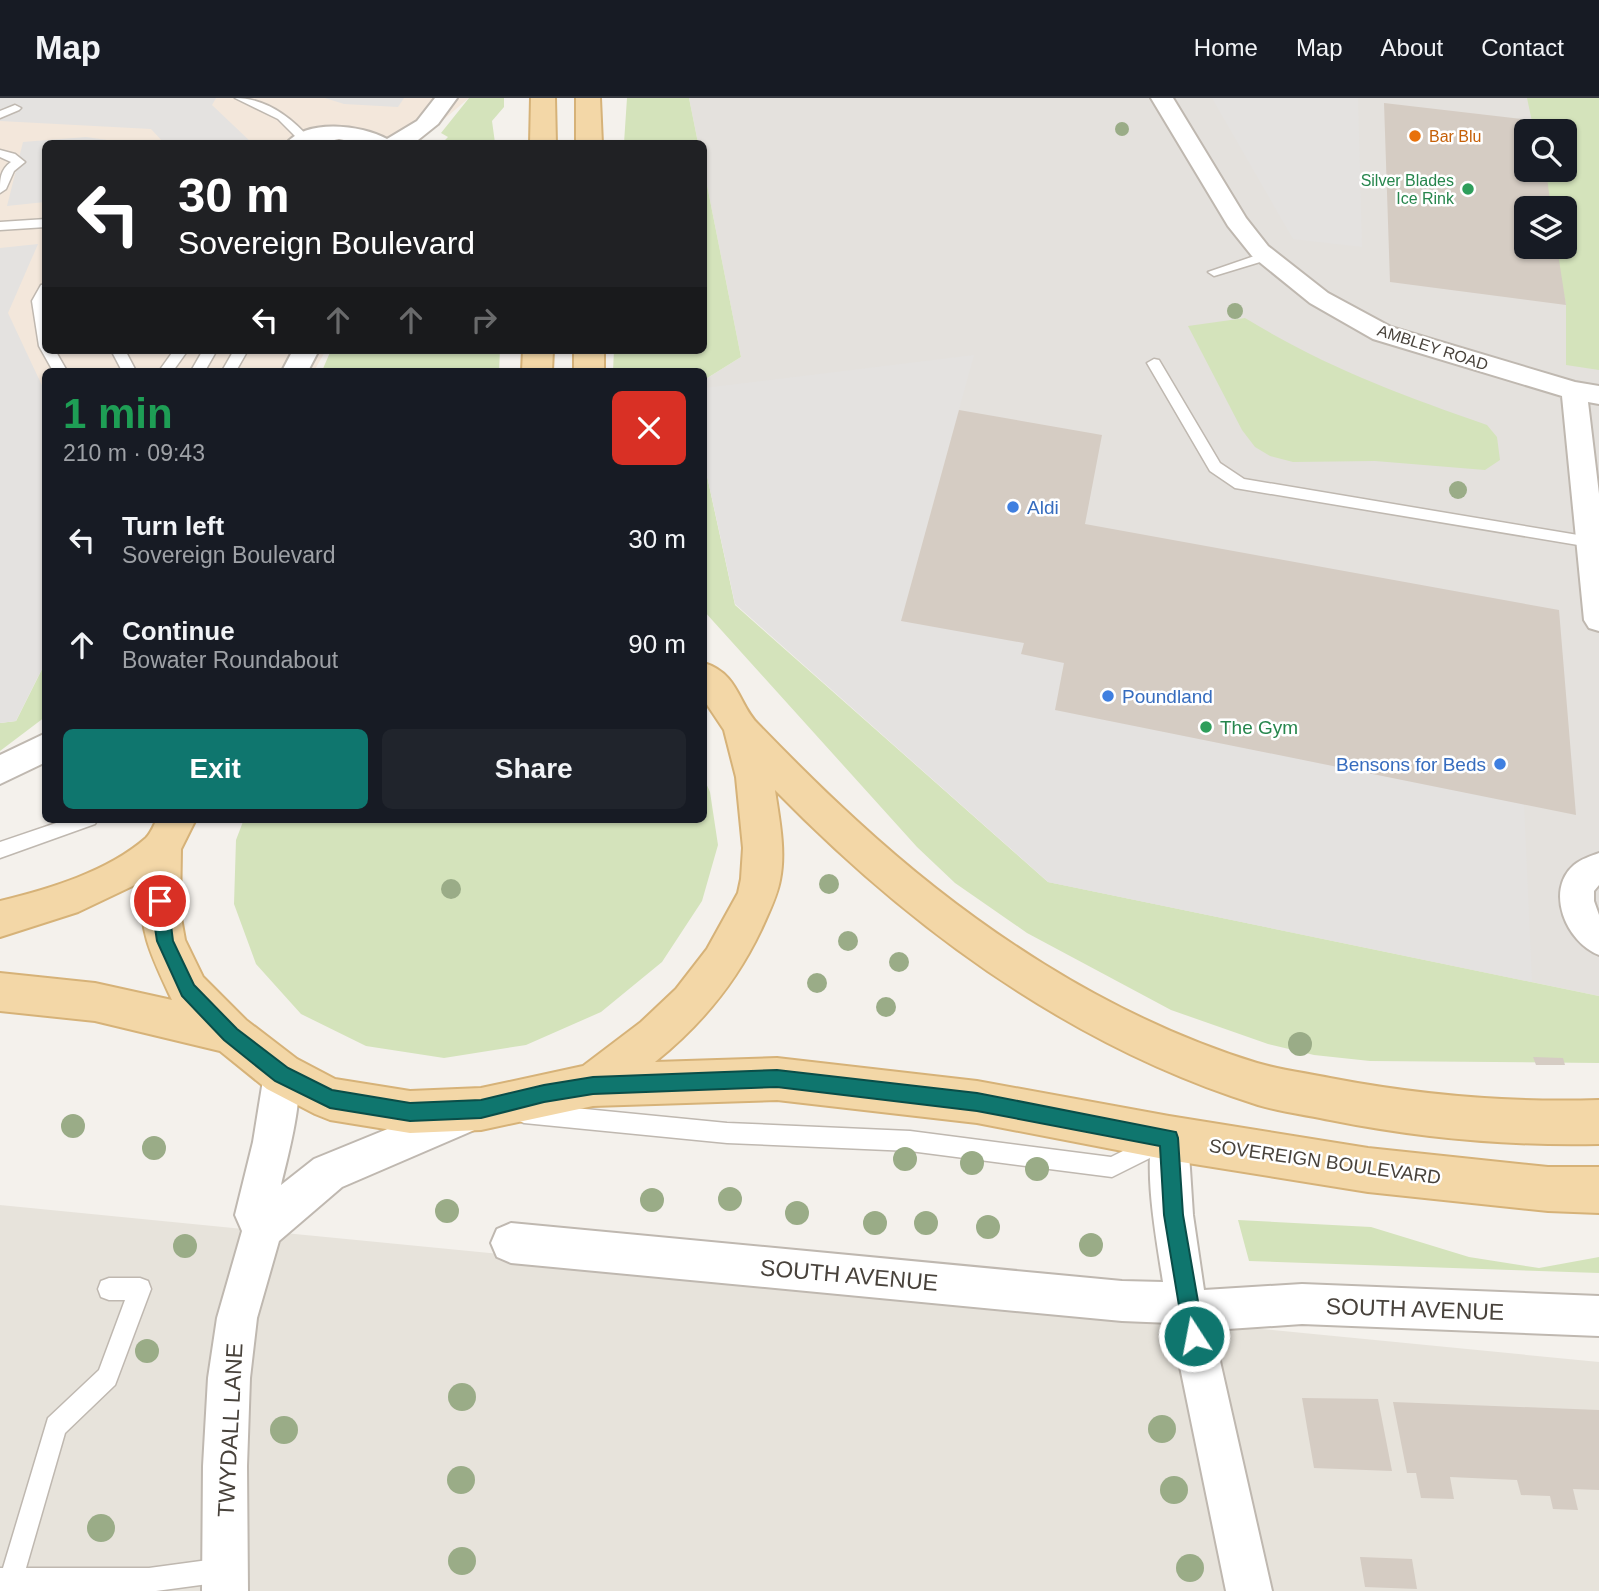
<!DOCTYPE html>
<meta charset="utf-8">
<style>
body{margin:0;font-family:Arial,sans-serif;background:#20242c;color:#f1f3f6;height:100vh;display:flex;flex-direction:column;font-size:26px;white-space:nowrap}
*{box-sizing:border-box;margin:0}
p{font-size:23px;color:#9ea1a6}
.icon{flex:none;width:38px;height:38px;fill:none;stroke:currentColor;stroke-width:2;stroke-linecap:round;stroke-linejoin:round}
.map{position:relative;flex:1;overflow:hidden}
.details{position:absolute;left:42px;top:270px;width:665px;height:455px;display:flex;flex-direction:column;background:#171b24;border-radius:10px;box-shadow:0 2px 5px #0004}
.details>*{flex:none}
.top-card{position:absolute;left:42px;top:42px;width:665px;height:214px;border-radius:10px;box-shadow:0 2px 5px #0004;background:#202124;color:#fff;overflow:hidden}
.fabs{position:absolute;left:1514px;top:21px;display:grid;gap:14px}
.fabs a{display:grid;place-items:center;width:63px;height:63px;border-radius:10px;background:#171b24;box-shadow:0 2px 5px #0004;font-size:35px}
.pin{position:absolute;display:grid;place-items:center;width:60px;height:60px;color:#fff;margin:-30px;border:4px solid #fff;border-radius:50%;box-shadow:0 2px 7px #0007}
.me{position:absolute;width:77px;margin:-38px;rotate:349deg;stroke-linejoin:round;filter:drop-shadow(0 0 5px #0008)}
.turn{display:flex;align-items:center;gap:24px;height:147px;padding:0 21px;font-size:32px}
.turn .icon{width:91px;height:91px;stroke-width:2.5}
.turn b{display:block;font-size:49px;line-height:60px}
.lanes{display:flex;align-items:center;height:66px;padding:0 21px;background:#0003;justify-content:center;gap:35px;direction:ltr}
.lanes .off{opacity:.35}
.round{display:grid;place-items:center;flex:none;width:74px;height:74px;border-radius:10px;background:#20242c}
.summary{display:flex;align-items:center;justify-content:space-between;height:119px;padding:0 21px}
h1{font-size:42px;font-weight:700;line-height:52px;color:#1e9e55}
.primary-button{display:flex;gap:14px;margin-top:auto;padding:14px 21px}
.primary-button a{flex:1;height:80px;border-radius:10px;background:#0f766e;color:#fff;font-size:28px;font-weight:700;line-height:80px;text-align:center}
.primary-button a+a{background:#20242c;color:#f1f3f6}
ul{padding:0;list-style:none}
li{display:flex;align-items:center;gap:21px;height:105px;padding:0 21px}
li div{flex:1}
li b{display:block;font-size:26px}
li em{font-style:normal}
header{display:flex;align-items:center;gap:42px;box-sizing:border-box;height:98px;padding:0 35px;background:#171b24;border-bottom:2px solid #363941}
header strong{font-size:33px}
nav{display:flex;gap:38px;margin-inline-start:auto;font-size:24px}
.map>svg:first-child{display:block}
.residential{fill:#e7e3db}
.commercial{fill:#f3e7db}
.industrial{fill:#e4e1dd;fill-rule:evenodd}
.green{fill:#d4e3bb}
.parking{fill:#e4e2e0}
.building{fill:#d5ccc3}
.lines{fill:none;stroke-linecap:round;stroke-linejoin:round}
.service-casing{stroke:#bfb8b0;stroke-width:3}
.minor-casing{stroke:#bfb8b0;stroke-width:4}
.primary-casing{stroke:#d6b278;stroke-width:4}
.service{fill:#fff;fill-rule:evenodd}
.minor{fill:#fff;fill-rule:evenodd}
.primary{fill:#f3d7a7;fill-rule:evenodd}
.tree{fill:#9aac87}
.route{fill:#0f766e;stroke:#0a4d48;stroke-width:2}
.food-dot{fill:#e8710a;stroke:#fff;stroke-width:2.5}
.leisure-dot{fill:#2e9e5b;stroke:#fff;stroke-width:2.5}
.shop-dot{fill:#3f7fe0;stroke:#fff;stroke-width:2.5}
.labels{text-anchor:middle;stroke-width:5;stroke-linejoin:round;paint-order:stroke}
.far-food-label{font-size:16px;fill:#c56008;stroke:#fff;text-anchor:start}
.far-leisure-label{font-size:16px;fill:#27864d;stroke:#fff;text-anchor:end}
.far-street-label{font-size:16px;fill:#48423b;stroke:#fff}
.shop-label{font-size:19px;fill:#366cbe;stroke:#fff;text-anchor:start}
.leisure-label{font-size:19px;fill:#27864d;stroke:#fff;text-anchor:start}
.street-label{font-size:19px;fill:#48423b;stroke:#fff}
.near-street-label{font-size:23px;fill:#48423b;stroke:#fff}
</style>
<header>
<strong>Map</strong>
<nav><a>Home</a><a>Map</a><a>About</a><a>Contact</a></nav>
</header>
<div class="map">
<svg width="1599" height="1493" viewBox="0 0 1599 1493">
<rect width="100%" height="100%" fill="#f4f1ec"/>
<!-- residential -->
<path class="residential" d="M0 1107 1599 1264V1493H0Z"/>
<!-- commercial -->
<path class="commercial" d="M0 0H469L416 45 46 46V252H326L314 273H46L45 565 0 625Z"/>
<!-- industrial -->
<path class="industrial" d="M689 0H1599V898L1048 784 704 364V282L741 259 704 72V46L698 45ZM1526 33H1564V72H1526ZM1526 110H1564V149H1526Z"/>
<!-- green -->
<path class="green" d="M469 0H504V9L492 23 495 45H442L448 39 441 35Z
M627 0H689L698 45H624Z
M1527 0H1599V272L1566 267V207L1555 149H1564V110H1548L1541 72H1564V33H1534Z
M704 72 741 259 704 282V273H613L614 252H704Z
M1245 220C1325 269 1399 296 1487 327L1497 339 1500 362 1485 372 1375 363 1293 364 1270 358 1255 349 1242 332 1188 228Z
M331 252H500L499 273H322Z
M704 364 735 507 1048 784 1599 898V965L1370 963 1314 957 1268 946 1171 912 1027 835 955 785 917 749 704 513Z
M45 565V619L0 653V625L16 623Z
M704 681 710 694 718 747 702 803 662 864 601 914 526 947 444 960 366 948 301 916 256 866 234 806 236 742 244 721H704Z
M1238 1122 1371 1129 1469 1159 1539 1170 1599 1159V1175L1249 1163Z"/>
<!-- parking -->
<path class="parking" d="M0 0H216L212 7 252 45H164L151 31 0 23Z
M325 0H404L398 9 344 6Z
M1212 0H1358L1362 149 1293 141Z
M86 39 128 45 46 46 45 104 7 108 23 44Z
M38 146 8 215 45 294V565L16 623 0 625V150Z
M974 257 901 522 1024 545 1022 556 1064 565 1055 612 1524 706 1532 884 1048 784 735 506 704 364V290Z"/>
<!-- building -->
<path class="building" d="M1384 5 1538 23 1540 33H1526V72H1546L1551 110H1526V149H1557L1566 207 1390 184Z
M959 312 1102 337 1085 426 1559 512 1576 717 1055 612 1064 565 1021 556 1024 545 901 523Z
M1533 959 1563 960 1565 967H1536Z
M1302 1300 1378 1301 1392 1373 1314 1370Z
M1393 1304 1599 1312V1392L1573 1391 1578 1412 1553 1411 1550 1398 1521 1397 1517 1382 1450 1379 1454 1401 1421 1400 1416 1375H1407Z
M1360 1459 1412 1461 1417 1491 1365 1489Z"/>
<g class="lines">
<defs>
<path id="service" d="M235 0C265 0 291 19 310 41L300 43 278 21Z
M15 7 21 10 19 12 0 20V13Z
M0 52 15 56 25 64 14 73 6 91 0 95C0 81 0 72 11 64L0 59Z
M46 121V129L0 132V124Z
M1266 154 1270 155V161L1214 178 1208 174Z
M46 186V252H55L67 273H53L39 248 32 203 41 187Z
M111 252H125L136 273H122Z
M174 252H188L173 273H159Z
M203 252H217L205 273H191Z
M234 252H248L236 273H222Z
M1154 261 1159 262 1220 365 1244 381 1590 439 1597 444 1590 449 1235 390 1210 373 1147 265Z
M68 721H98L95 726 0 760V744Z
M524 1005 727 1025 910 1033 1111 1059 1157 1036 1164 1039 1167 1046 1164 1053 1112 1079 910 1053 727 1045 524 1025 517 1022 514 1015 517 1008Z
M109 1180H140L148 1183 151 1191 115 1287 65 1335 26 1470H149L223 1460 231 1464 235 1472 231 1480 223 1484 156 1493H0V1470H3L48 1320 99 1272 125 1202H109L101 1199 98 1191 101 1183Z"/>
<path id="minor" d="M435 0H457L438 26 413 46H363L339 41 316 46H286C306 20 362 27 387 41L417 23Z
M1151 0H1173L1246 120 1268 148 1328 195 1391 229 1575 284 1599 288V306L1588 304 1599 396V533L1589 530 1584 522 1562 298 1373 241 1310 205 1252 158 1228 128Z
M293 252H319L308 273H282Z
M46 635V664L0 686V657Z
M1599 755V787L1594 793V803L1599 817V857C1567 845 1544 793 1574 767 1581 761 1591 758 1599 755Z
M282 958 295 963C307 990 288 1057 281 1087L314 1061 466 999 479 1004 485 1017 479 1030 342 1089 279 1143 257 1220 250 1280 247 1368 248 1493H202L203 1368 208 1280 217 1220 242 1133 235 1117 253 1044 264 976 269 963Z
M1169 1021 1182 1027 1188 1040 1193 1117 1204 1192 1302 1186 1599 1198V1238L1302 1226 1213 1232 1272 1493H1226L1171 1225 1122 1223 511 1165 497 1159 491 1145 497 1131 511 1125 1122 1183 1163 1184C1157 1144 1141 1062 1156 1027Z"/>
<path id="primary" d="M531 0H555L556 46H530Z
M576 0H600L602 46H576Z
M523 252H553L552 273H522Z
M574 252H604V273H574Z
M704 565C739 576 738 606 758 626 790 659 823 692 857 723 971 828 1108 919 1257 965 1281 972 1306 975 1330 980 1419 997 1508 1005 1599 1002V1046C1508 1048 1419 1040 1330 1022 1306 1017 1281 1014 1258 1007 1070 948 911 831 775 692 779 720 786 753 780 782 777 799 768 816 761 832 736 885 701 927 655 964L777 960 977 983 1169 1018 1368 1050 1548 1069H1599V1115L1548 1113 1368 1094 1169 1062 977 1025 777 1002 593 1008 481 1032 410 1035 330 1022 315 1016 267 991 220 953 95 923 0 913V875L95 885 172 902C151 857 139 835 141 784L78 814 0 839V803C49 791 107 774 146 740 151 735 154 727 157 721H196L181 751 180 814 185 842 203 879 246 922 297 961 335 981 410 993 481 990 583 968 641 924 676 891 707 851 738 795 741 781 743 750 736 679 724 632 704 602Z"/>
</defs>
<!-- service casing -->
<use href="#service" class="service-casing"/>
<!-- minor casing -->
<use href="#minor" class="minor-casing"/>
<!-- primary casing -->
<use href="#primary" class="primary-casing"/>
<!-- service -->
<use href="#service" class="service"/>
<!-- minor -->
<use href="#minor" class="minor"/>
<!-- primary -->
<use href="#primary" class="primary"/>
</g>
<!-- trees -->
<g class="tree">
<circle cx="1122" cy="31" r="7"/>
<circle cx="1235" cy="213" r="8"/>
<circle cx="1458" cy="392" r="9"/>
<circle cx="829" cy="786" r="10"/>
<circle cx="451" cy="791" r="10"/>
<circle cx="848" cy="843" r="10"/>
<circle cx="899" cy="864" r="10"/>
<circle cx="817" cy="885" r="10"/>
<circle cx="886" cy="909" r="10"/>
<circle cx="1300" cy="946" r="12"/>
<circle cx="73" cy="1028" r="12"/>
<circle cx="154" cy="1050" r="12"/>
<circle cx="905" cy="1061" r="12"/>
<circle cx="972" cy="1065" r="12"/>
<circle cx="1037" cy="1071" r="12"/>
<circle cx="730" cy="1101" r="12"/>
<circle cx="652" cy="1102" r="12"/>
<circle cx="447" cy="1113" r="12"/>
<circle cx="797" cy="1115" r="12"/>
<circle cx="875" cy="1125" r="12"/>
<circle cx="926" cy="1125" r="12"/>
<circle cx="988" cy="1129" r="12"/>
<circle cx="1091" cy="1147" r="12"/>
<circle cx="185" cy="1148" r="12"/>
<circle cx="147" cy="1253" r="12"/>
<circle cx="462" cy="1299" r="14"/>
<circle cx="1162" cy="1331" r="14"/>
<circle cx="284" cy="1332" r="14"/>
<circle cx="461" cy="1382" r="14"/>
<circle cx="1174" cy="1392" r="14"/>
<circle cx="101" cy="1430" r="14"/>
<circle cx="462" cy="1463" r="14"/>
<circle cx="1190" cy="1470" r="14"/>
</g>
<!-- route -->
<path class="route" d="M160 796 165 798 168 803 173 843 194 887 237 931 288 970 332 992 410 1005 481 1002 544 987 593 979 777 972 977 995 1176 1034 1178 1040 1183 1117 1204 1238 1201 1245 1194 1248 1187 1245 1184 1238 1164 1117 1160 1048 977 1013 777 989 593 996 544 1004 481 1020 410 1023 330 1010 275 983 224 942 182 898 157 843 151 803 154 798Z"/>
<!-- markers -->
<circle class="food-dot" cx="1415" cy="38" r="7"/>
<g class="leisure-dot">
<circle cx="1468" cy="91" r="7"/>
<circle cx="1206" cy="629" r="7"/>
</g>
<g class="shop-dot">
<circle cx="1013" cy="409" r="7"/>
<circle cx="1108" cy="598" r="7"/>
<circle cx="1500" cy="666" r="7"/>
</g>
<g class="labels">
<!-- far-food labels -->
<g class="far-food-label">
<text x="1429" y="44">Bar Blu</text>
</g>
<!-- far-leisure labels -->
<g class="far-leisure-label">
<text x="1454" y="88">Silver Blades<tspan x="1454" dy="18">Ice Rink</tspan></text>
</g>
<!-- far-street labels -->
<g class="far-street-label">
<text transform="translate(1433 249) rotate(18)" y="6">AMBLEY ROAD</text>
</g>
<!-- shop labels -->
<g class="shop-label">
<text x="1027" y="416">Aldi</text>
<text x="1122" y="605">Poundland</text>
<text x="1486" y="673" text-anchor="end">Bensons for Beds</text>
</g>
<!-- leisure labels -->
<g class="leisure-label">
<text x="1220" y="636">The Gym</text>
</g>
<!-- street labels -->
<g class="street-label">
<text transform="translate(1325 1063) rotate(8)" y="7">SOVEREIGN BOULEVARD</text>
</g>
<!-- near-street labels -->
<g class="near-street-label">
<text transform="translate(849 1177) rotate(5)" y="8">SOUTH AVENUE</text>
<text transform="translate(1415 1211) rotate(2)" y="8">SOUTH AVENUE</text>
<text transform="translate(230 1332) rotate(-87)" y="8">TWYDALL LANE</text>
</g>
</g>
</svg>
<div class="fabs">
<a><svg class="icon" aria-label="search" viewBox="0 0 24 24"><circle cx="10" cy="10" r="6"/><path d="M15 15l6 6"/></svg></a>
<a><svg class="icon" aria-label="layers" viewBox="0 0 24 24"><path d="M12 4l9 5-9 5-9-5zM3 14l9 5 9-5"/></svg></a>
</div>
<div class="pin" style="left:160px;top:803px;background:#d93025"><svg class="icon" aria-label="arrive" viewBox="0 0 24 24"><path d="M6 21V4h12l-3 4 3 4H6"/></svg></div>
<svg class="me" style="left:1194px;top:1238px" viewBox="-20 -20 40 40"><circle r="17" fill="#0f766e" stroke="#fff" stroke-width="3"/><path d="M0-11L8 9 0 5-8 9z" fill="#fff"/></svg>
<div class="top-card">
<div class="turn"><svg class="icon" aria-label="left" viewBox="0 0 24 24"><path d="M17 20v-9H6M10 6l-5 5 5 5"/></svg><div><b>30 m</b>Sovereign Boulevard</div></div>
<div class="lanes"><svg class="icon" aria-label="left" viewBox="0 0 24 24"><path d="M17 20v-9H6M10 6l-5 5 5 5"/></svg><svg class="icon off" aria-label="ahead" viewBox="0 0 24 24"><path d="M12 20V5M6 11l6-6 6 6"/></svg><svg class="icon off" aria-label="ahead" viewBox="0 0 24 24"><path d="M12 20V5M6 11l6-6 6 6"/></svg><svg class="icon off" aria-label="right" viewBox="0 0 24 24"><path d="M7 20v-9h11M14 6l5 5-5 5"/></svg></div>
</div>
<section class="details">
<div class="summary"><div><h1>1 min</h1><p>210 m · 09:43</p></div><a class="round" style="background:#d93025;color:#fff"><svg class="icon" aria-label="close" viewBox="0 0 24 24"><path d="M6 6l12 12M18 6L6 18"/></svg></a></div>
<ul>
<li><svg class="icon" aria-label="left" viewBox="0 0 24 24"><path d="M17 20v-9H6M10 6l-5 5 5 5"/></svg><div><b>Turn left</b><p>Sovereign Boulevard</p></div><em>30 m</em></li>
<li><svg class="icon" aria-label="ahead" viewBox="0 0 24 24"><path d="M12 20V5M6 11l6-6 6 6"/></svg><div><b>Continue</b><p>Bowater Roundabout</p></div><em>90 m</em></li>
</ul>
<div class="primary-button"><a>Exit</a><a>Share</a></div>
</section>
</div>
